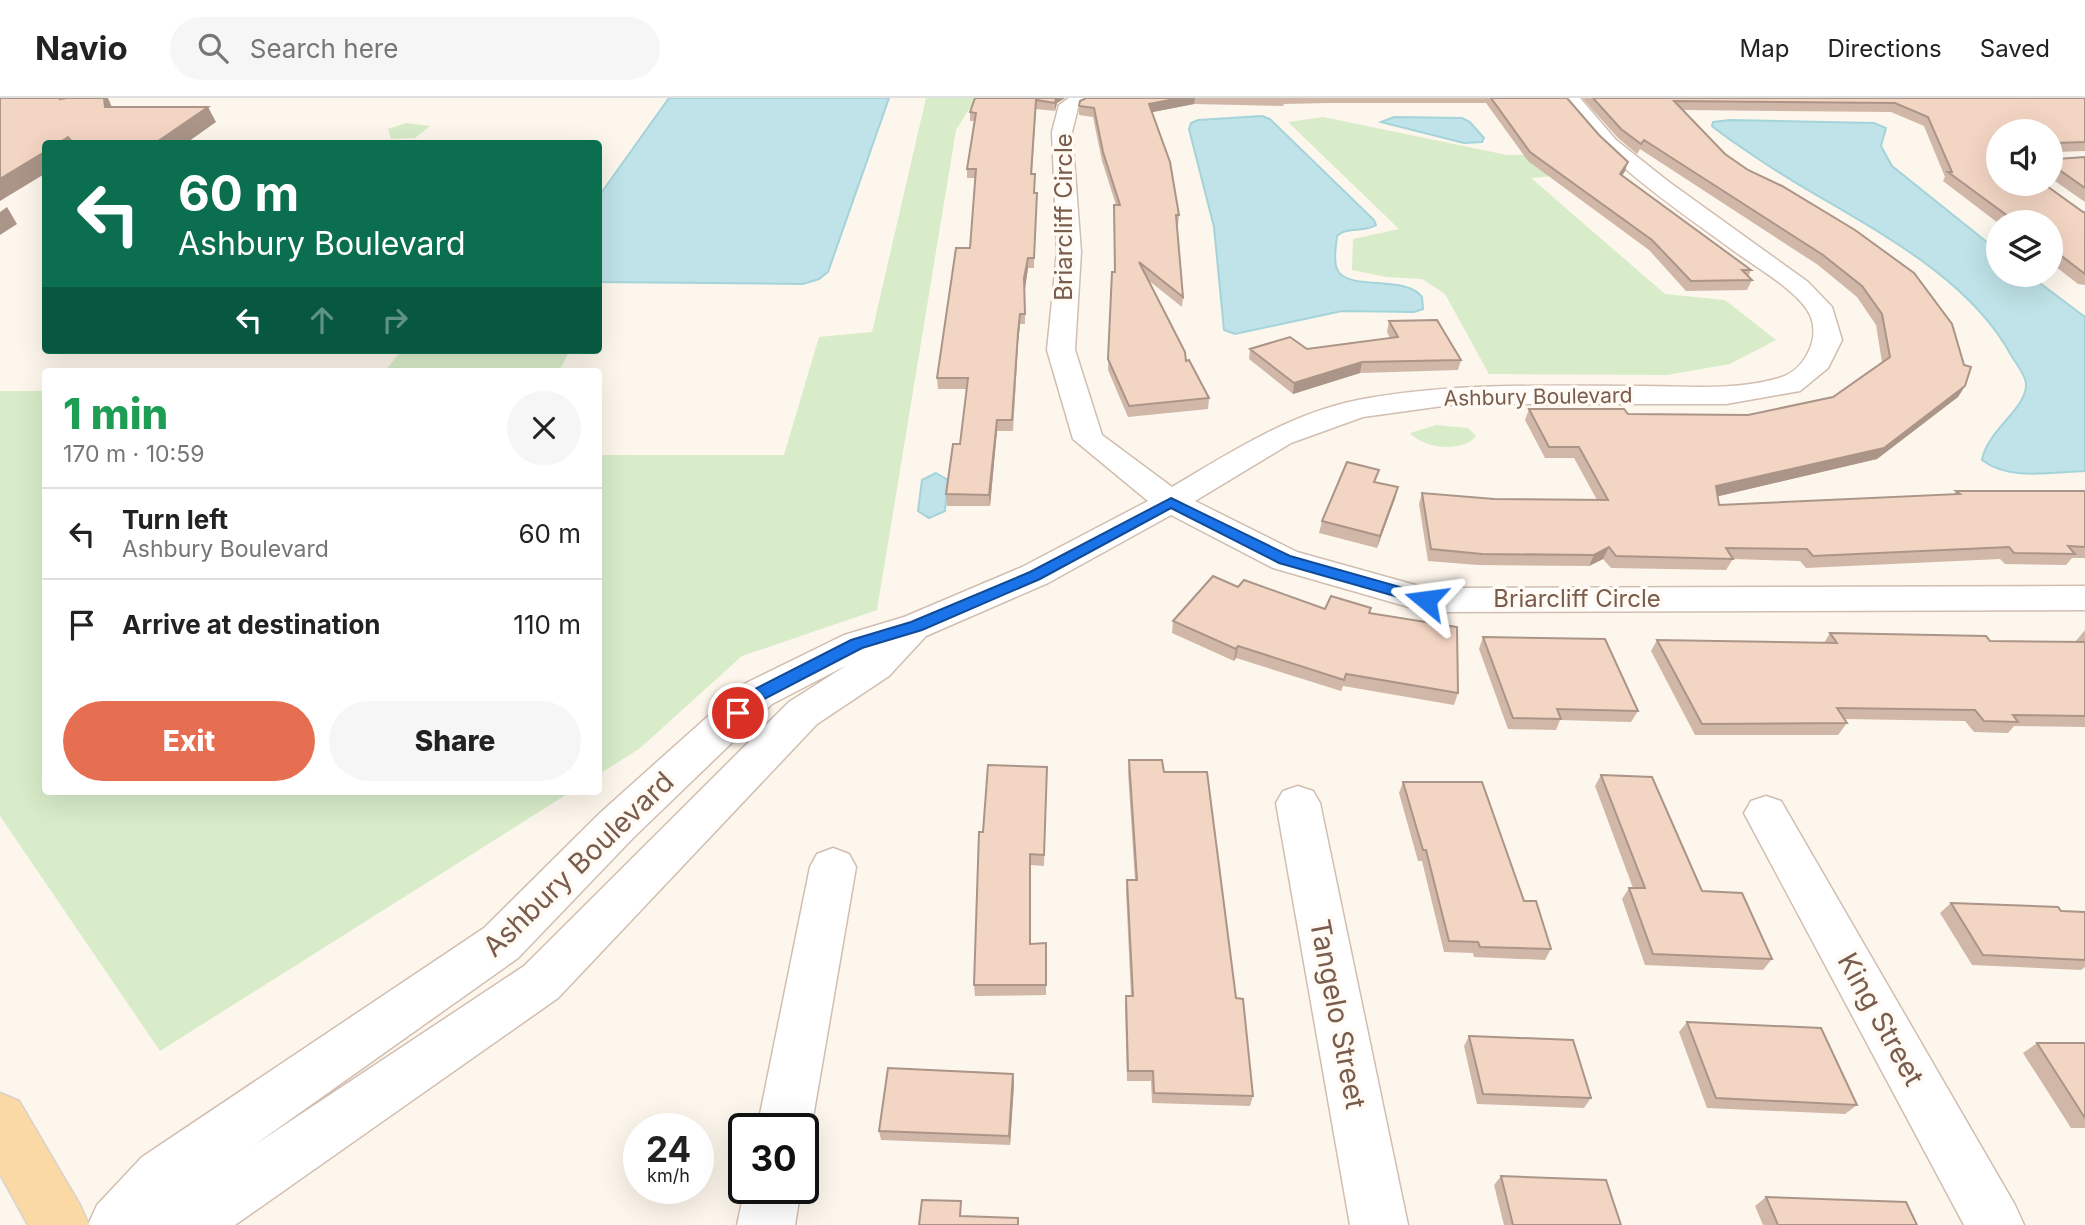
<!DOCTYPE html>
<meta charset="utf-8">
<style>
body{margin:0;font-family:Inter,sans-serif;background:#f6f6f6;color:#222;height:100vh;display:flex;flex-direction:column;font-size:26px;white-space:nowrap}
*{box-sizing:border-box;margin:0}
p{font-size:23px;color:#767676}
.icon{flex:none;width:38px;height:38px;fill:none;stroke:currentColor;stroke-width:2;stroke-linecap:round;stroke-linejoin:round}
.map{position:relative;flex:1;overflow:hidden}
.details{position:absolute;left:42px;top:270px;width:560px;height:427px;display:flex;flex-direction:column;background:#fff;border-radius:7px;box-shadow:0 7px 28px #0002}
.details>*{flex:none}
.top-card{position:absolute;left:42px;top:42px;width:560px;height:214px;border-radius:7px;box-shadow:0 7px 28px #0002;background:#0b6e4f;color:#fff;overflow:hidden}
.controls{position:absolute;left:1986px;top:21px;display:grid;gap:14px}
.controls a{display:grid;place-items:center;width:77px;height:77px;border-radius:50%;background:#fff;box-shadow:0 7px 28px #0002;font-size:35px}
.speed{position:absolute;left:623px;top:1015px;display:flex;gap:14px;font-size:35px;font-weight:700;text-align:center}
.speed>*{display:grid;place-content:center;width:91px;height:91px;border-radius:50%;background:#fff;box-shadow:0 7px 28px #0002;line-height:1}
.speed small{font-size:18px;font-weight:400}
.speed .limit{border:4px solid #111;border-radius:10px;background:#fff;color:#111}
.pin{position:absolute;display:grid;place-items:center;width:60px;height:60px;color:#fff;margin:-30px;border:4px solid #fff;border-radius:50%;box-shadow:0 2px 7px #0007}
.me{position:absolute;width:77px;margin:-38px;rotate:286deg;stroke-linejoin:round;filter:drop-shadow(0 0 5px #0008)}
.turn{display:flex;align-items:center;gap:24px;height:147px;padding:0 21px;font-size:32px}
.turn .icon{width:91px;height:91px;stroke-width:2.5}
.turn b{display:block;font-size:49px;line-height:60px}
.lanes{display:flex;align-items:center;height:66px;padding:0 21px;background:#0003;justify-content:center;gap:35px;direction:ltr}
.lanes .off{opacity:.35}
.round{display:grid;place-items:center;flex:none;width:74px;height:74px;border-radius:37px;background:#f6f6f6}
.overview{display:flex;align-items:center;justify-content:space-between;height:119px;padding:0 21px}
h1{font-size:42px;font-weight:800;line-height:52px;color:#1e9e55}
.cta{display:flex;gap:14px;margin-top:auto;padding:14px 21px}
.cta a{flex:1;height:80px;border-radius:42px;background:#e76f51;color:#fff;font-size:28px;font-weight:800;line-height:80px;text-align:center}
.cta a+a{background:#f6f6f6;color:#222}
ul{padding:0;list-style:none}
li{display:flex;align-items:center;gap:21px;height:91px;padding:0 21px;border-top:2px solid #e0e0e0}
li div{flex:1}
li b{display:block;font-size:26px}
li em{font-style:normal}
header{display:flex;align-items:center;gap:42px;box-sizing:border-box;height:98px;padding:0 35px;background:#fff;border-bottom:2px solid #e0e0e0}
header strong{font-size:33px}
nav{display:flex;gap:38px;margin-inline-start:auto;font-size:24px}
.search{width:490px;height:63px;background:#f6f6f6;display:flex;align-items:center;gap:18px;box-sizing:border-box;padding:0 24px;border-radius:38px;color:#767676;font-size:26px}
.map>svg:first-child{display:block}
.green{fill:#d8ecc9}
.water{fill:#bfe3e8;stroke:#a5d3da;stroke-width:2}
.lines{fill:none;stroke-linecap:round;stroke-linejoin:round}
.minor-casing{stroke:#d1beb0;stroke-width:3}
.major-casing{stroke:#dad1cd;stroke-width:3}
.minor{fill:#fff;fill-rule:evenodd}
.major{fill:#fbd9a5;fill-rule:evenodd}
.wall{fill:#d1b7a8}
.shaded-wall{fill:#aa9588}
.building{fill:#f3d5c3;stroke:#aa9588;stroke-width:2}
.route{fill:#1a73e8;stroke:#114b97;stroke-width:2}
.labels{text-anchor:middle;stroke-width:7;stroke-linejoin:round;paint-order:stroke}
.far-street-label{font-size:21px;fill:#7a5c4d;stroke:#fffaf3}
.street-label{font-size:24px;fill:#7a5c4d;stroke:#fffaf3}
.near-street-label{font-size:28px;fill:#7a5c4d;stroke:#fffaf3}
</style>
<header>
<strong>Navio</strong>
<div class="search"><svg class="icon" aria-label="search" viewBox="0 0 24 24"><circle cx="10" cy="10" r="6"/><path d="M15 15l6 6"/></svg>Search here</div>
<nav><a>Map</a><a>Directions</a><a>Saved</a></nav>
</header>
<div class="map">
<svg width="2085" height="1127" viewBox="0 0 2085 1127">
<rect width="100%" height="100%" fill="#fdf6ec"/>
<!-- green -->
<path class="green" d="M926 0H976L956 32 877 512 742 558 639 651 599 676V357H784L819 239 872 234Z
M1323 19 1507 57 1581 56 1601 74 1531 80 1665 196 1725 202 1776 242 1730 266 1667 277 1489 276 1445 196 1422 181 1386 179 1352 172 1353 141 1399 131 1288 24Z
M406 25 430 28 415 40 391 41 388 31Z
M402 252H570L559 273H385Z
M0 293H45L46 693H572L160 953 0 718Z
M1436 327 1468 330 1476 338C1463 355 1424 351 1410 335Z"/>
<!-- water -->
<path class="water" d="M669 0H889L828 174 819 181 803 186 599 184V98Z
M1262 18 1270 21 1374 122 1376 127C1364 135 1347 128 1337 138 1336 147 1333 162 1337 171 1346 194 1406 176 1422 199L1423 211 1414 214 1342 213 1235 236 1224 232 1214 129 1189 31 1191 25 1198 22Z
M1394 19 1462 20 1470 24 1484 40 1482 44 1464 45 1381 24Z
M1730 22 1874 25 1886 30 1881 48 1892 68 1998 153V177H2029L2085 219V373C2052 374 2009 383 1982 362 1987 332 2028 310 2026 285 2025 276 2015 264 2011 257 1960 163 1835 115 1751 56 1738 47 1724 38 1712 28L1713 24Z
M936 375 948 382 945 413 929 420 918 413 922 382Z"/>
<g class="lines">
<defs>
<path id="minor" d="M1069 0H1095L1078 10 1072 34 1081 154 1075 252 1102 337 1172 389C1231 354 1289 316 1358 302 1451 284 1547 288 1642 288 1686 288 1735 293 1779 280 1804 273 1821 241 1810 217 1800 194 1754 168 1734 153 1671 107 1605 64 1560 0H1580L1616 42 1669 84 1808 184 1832 209 1842 242 1828 270 1800 293 1726 306H1457L1363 319 1291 345 1195 403 1297 454 1426 490 2085 488V512L1426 514 1273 470 1171 417 1048 485 926 538 889 578 817 626 558 900 235 1127H88L97 1107 142 1059 484 830 601 714 744 586 844 537 904 519 1022 469 1148 403 1073 341 1047 252 1057 154 1052 34 1059 7ZM847 567 789 604 524 868 253 1048 518 860 633 740 772 606Z
M1298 688 1313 693 1320 705 1408 1127H1350L1276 705 1283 693Z
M1766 698 1781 703 2015 1107 2024 1127H1964L1744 715 1751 703Z
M833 750 849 756 856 769 811 1031 803 1050V1031H757L810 769 817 756Z
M745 1090H801L795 1127H737Z"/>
<path id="major" d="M0 995 19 1003 80 1107 89 1127H28L0 1076Z"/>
</defs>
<!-- minor casing -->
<use href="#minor" class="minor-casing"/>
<!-- major casing -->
<use href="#major" class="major-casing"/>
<!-- minor -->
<use href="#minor" class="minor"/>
<!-- major -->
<use href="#major" class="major"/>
</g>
<!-- wall -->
<path class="wall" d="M975 0H1065L1057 5 1055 13 1036 11 1032 76 1035 95 1034 170H1028L1025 190V226H1020L1018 245 1013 333H997L990 408H947L946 396 960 346 967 291H938L937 280 970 150 976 80H967V71L974 23H970V14Z
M1086 0H1567L1625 73 1622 78 1751 172 1748 179 1752 182 1747 192 1686 193 1649 152 1528 63 1486 5H1329L1284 6 1283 8 1194 6 1152 14 1179 117 1178 127H1176L1183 199 1182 209 1148 182 1186 263 1209 300 1208 311 1128 319 1108 272 1112 174H1114L1116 107 1102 63 1093 19 1079 17V8Z
M1582 0H2085V53L2056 54 2057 61 2085 59V104L2052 81H2051V33L1998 86 2085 114V187L2078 186 2051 165V124H1998V125L1943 83 1945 79 1924 28 1891 14 1683 12 1725 56 1965 288 1958 299 1877 361 1718 398 1719 407 1954 396 1956 393H2085V460H2072L2066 467 2005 466 2000 461 1806 470 1800 463 1733 461 1726 472 1611 470 1603 461 1589 468 1478 467 1428 463 1419 406 1422 395 1494 401 1597 402 1574 360H1545L1525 322 1529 311 1628 316 1748 317 1833 299 1882 264 1876 227 1857 199 1818 167 1640 51 1637 56 1618 40Z
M1389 223 1461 262 1458 272 1360 275 1293 296 1249 261 1250 251H1307L1390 240 1387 234Z
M1375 384 1398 389 1377 450 1319 435 1322 423Z
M1238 489 1325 511 1370 515 1458 595 1454 607 1343 588 1341 593 1236 560 1234 563 1172 535 1173 523Z
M2085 532V629L2014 628 2008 635 1974 634 1965 623 1844 621 1847 625 1838 637H1695L1651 553 1657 542 1824 545 1830 535 1990 543 2075 544Z
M1483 539 1638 613 1631 624 1560 622 1556 632 1508 631 1479 551Z
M1129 662 1164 674 1236 900 1253 998 1250 1008 1152 1005 1151 983H1127L1125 908 1126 898H1131L1126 793 1127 782H1135L1128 674Z
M1047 669 1044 768 1030 767V846L1046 845V897L975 898 974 887Z
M1601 677 1702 793 1772 861 1763 872 1645 867 1622 801 1629 790H1633L1595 688Z
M1403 684 1524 803 1551 851 1545 862 1474 859 1473 855 1444 854 1422 763H1418L1399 695Z
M1951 805 2085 814V869L2081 872 1972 867 1940 815Z
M1687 924 1857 1007 1845 1016 1707 1010 1679 934Z
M1469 938 1591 1000 1584 1010 1477 1006 1464 948Z
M2037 945H2085V1030H2071L2023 955Z
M1013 976 1014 986 1010 1047 881 1042 879 1033Z
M1501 1078 1621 1127H1504L1494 1087Z
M1766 1099 1917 1127H1763L1755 1108Z"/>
<!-- shaded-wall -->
<path class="shaded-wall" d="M104 0H108L111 7 113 24 105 9Z
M1056 0H1065L1057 5 1055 13V5Z
M1180 0H1195L1194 6 1148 15 1149 6Z
M208 9 216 24 185 46H154Z
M68 39 72 46H57Z
M46 53V75L0 103V81Z
M1628 64 1625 73 1616 86 1620 76Z
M2058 71 2052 81H2051V72Z
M7 109 17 126 0 137V114Z
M1028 160V170L1025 190 1024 180Z
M1020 216V226L1018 245 1013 333 1018 235Z
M1362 264 1360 275 1293 296 1294 285Z
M1965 288 1958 299 1877 361 1711 400 1716 388Z
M997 322V333L990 408 989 397Z
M1398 389 1395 401 1377 450 1380 438Z
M1609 449 1603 461 1589 468 1594 457Z
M1238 548 1236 560 1234 563 1236 551Z
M1013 976 1014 986 1010 1047 1009 1038Z"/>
<!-- building -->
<path class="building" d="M0 0H60V1L67 0H104L105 9H208L154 46H74L68 39 57 46H46V53L0 81Z
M975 0H1056L1055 5 1036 2 1031 76H1035L1034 95H1037L1034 160H1028L1024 180 1025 216H1020L1018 235 1012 322H997L989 397 946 396 953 346H960L968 280H937L956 150H970L976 71H967L976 15 970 14Z
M1086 0H1180L1149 6 1170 64 1179 117H1176L1183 199 1139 164 1185 254 1186 263 1189 262 1209 300 1129 308 1108 261 1112 174H1115L1114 107H1120L1103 54 1094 10 1079 8 1080 3Z
M1491 0H1567L1599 37 1628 64 1620 76 1751 172H1742L1752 182 1691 183 1652 142 1530 54Z
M1593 0H2085V44L2055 45 2057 61 2085 59V90L2058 71 2051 72V33H1998V86H2044L2083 114H2085V176L2051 150V124H2016L1948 74H1952L1928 19 1895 5 1674 3 1725 56 1748 72 1782 88 1855 132 1914 175 1952 226 1964 267 1971 269 1965 288 1884 350 1716 388 1719 407 1960 396 1956 393H2085V449L2068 448 2075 456 2014 455 2009 449 1813 458 1807 451 1726 450 1733 461 1616 458 1609 449 1594 457 1482 456 1431 451 1422 395 1494 401 1608 402 1579 349H1549L1529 311H1624L1628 316 1748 317 1833 299 1890 259 1882 216 1862 188 1823 157 1644 42 1641 46 1621 31Z
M1437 222 1461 262 1362 264 1294 285 1250 251 1290 239 1307 251 1398 239 1389 223Z
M1347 364 1379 372 1374 384 1398 389 1380 438 1322 423Z
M1213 478 1238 489 1244 482 1325 511 1331 498 1371 510 1369 515 1457 529 1458 595 1346 576 1344 582 1238 548 1236 551 1173 523Z
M1830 535 1986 538 1990 543 2085 544V618L2013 617 2018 624 1984 623 1975 612 1837 610 1847 625 1702 626 1657 542 1837 545Z
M1483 539 1605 541 1638 613 1557 611 1561 621 1513 620Z
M1129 662H1162L1164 674H1207L1236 900 1243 901 1253 998 1154 995 1153 973H1128L1126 898H1133L1127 782H1137Z
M988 667 1047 669 1044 757 1030 756V846L1046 845V887H974L979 734H983Z
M1601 677 1652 679 1702 793 1742 795 1772 861 1653 856 1629 790H1645Z
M1403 684H1482L1524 803H1536L1551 851 1480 849 1478 844 1449 843 1426 752H1423Z
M1951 805 2058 809 2061 813 2085 814V862L1983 857Z
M1687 924 1821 930 1857 1007 1716 1000Z
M1469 938 1573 942 1591 1000 1483 996Z
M2037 945H2085V1020Z
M888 970 1013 976 1009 1038 879 1033Z
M1501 1078 1606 1082 1621 1127H1513Z
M1766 1099 1906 1104 1917 1127H1778Z
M922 1102 961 1103 960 1118 1018 1120V1127H919Z"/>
<!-- route -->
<path class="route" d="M1171 400 1290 458 1432 498 1434 502 1426 507 1279 465 1171 410 1040 481 922 532 862 550 764 601 744 619H732L730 615 753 592 851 542 911 524 1030 474Z"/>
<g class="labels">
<!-- far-street labels -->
<g class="far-street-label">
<text transform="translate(1538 299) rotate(-1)" y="7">Ashbury Boulevard</text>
</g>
<!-- street labels -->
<g class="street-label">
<text transform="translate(1064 119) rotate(-90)" y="8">Briarcliff Circle</text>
<text x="1577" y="509">Briarcliff Circle</text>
</g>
<!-- near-street labels -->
<g class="near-street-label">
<text transform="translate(578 766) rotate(-44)" y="10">Ashbury Boulevard</text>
<text transform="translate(1338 916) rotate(79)" y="10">Tangelo Street</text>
<text transform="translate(1881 921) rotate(61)" y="10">King Street</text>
</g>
</g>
</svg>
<div class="controls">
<a><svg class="icon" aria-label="sound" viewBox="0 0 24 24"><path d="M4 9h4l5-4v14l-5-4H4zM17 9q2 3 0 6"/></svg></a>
<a><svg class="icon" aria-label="layers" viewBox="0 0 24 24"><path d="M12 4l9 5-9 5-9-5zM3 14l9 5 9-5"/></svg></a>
</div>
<div class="speed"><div>24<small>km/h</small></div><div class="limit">30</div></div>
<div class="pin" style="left:738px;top:615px;background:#d93025"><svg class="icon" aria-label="arrive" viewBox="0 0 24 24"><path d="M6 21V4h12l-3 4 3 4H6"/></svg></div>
<svg class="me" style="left:1426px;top:502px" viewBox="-20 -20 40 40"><path d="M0-17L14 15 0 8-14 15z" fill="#1a73e8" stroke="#fff" stroke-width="4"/></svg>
<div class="top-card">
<div class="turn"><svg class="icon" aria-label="left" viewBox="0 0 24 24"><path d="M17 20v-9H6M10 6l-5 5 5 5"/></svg><div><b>60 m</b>Ashbury Boulevard</div></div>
<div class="lanes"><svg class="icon" aria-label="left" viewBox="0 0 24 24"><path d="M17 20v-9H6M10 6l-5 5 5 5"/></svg><svg class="icon off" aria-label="ahead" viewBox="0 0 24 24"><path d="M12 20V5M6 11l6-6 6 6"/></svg><svg class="icon off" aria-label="right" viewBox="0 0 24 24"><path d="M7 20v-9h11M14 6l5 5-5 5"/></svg></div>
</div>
<section class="details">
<div class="overview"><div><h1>1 min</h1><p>170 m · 10:59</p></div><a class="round"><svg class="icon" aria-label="close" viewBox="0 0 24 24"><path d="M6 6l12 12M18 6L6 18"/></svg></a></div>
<ul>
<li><svg class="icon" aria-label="left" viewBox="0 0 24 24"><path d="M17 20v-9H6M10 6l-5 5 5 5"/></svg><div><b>Turn left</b><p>Ashbury Boulevard</p></div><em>60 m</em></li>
<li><svg class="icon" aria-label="arrive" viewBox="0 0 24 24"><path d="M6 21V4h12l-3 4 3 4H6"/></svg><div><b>Arrive at destination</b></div><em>110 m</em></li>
</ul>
<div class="cta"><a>Exit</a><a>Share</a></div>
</section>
</div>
